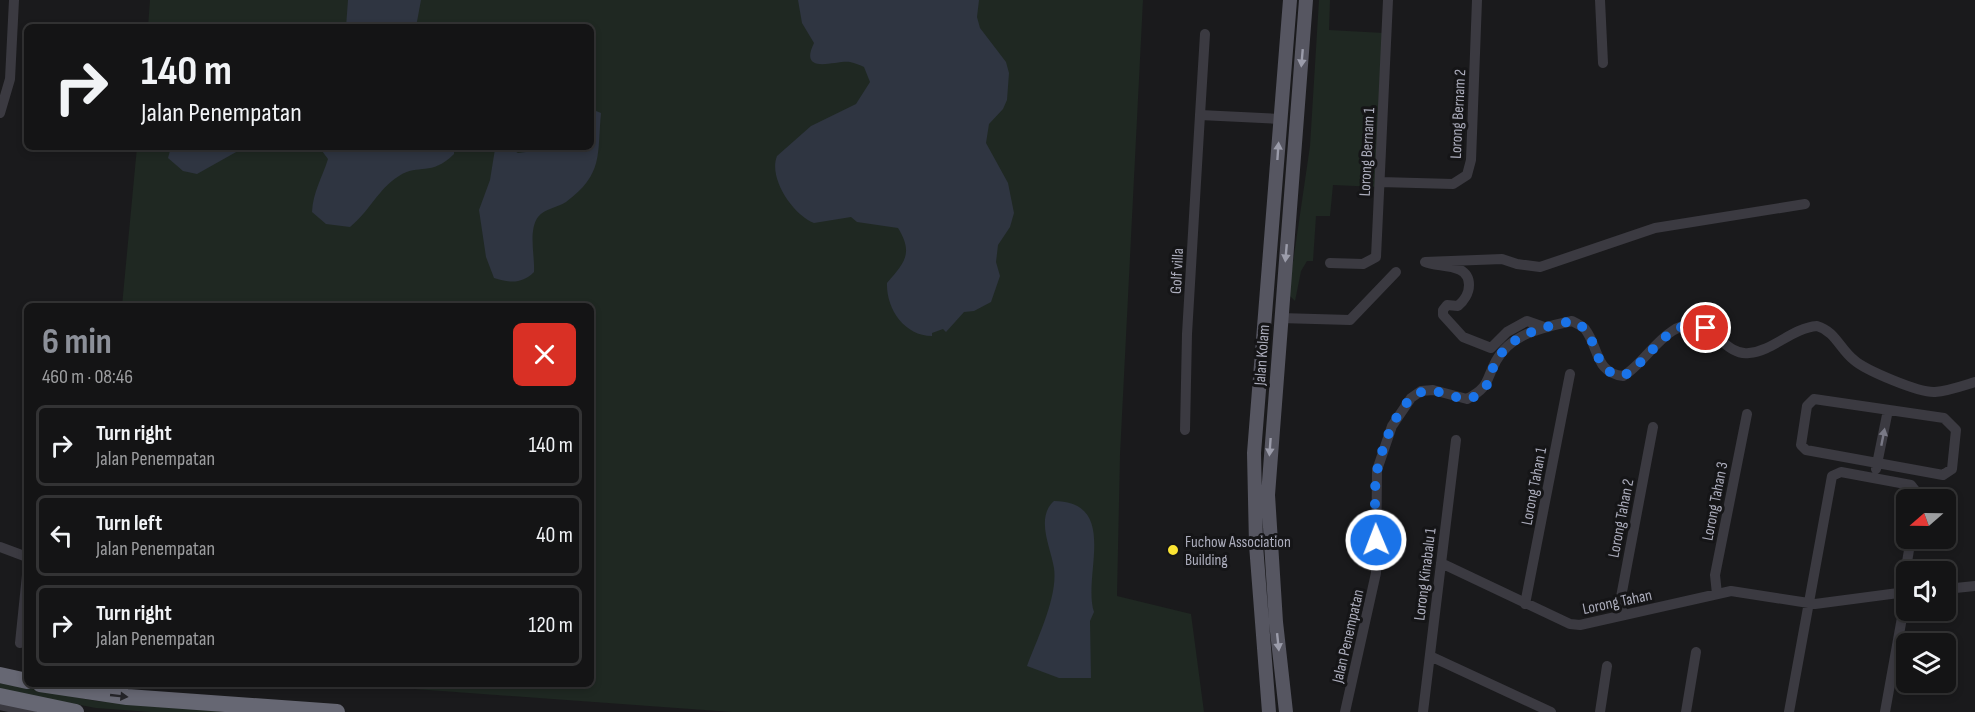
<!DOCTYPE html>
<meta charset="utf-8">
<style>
body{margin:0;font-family:"Sofia Sans Condensed",sans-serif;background:#1d1d1e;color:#f1f3f6;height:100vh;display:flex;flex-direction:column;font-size:22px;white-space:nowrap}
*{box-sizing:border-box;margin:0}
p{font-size:20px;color:#9d9ea0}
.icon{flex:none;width:33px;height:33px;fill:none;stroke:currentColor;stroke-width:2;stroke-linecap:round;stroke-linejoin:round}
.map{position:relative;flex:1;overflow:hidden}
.side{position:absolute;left:24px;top:303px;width:570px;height:384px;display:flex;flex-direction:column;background:#141415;border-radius:9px;box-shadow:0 3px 9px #0003,0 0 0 2px #333334}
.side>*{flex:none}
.hud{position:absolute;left:24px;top:24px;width:570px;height:126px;border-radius:9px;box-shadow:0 3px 9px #0003,0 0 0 2px #333334;background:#141415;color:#f1f3f6;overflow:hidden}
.needle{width:39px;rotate:250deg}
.controls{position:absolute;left:1896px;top:489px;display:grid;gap:12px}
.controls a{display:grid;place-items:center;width:60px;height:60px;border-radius:9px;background:#141415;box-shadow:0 3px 9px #0003,0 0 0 2px #333334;font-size:30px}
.pin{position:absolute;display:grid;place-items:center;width:51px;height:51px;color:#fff;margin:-26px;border:3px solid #fff;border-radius:50%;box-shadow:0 2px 6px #0007}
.me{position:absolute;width:66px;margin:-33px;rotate:359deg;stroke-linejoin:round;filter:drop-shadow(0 0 4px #0008)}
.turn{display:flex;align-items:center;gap:21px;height:126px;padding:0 18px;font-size:27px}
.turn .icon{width:78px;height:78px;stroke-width:2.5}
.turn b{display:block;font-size:42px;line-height:51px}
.round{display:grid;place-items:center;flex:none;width:63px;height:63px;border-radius:9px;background:#1d1d1e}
.head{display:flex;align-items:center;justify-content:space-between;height:102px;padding:0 18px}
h1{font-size:36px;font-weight:700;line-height:45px;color:#8c9099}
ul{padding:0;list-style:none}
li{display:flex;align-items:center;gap:18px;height:81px;margin:0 12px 9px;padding:0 6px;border:3px solid #333334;border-radius:9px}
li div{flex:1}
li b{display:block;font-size:22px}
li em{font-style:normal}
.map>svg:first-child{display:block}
.green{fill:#1f2822}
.water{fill:#2f3541}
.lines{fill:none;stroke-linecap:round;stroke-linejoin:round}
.minor{stroke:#3b3a41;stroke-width:10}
.major{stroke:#565661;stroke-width:14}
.highway{stroke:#666773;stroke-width:16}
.oneway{fill:#9b9caa}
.oneway2{fill:#797985}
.oneway3{fill:#252529}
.route{stroke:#1a73e8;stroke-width:10;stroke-dasharray:0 18}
.poi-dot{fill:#fbe433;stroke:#151517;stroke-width:2}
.labels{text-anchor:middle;stroke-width:6;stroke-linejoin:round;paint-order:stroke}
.street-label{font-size:16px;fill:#acadbc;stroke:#151517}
.poi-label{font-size:16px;fill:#acadbc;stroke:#151517;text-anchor:start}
</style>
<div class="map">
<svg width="1975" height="712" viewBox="0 0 1975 712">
<rect width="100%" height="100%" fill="#1a1a1c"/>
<!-- green -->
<path class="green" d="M150 0H1143L1120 455 1117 596 1191 614 1204 712H732L346 684H591V306H122L137 147H591V27H148Z
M1319 0H1330L1329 30 1384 33 1377 187 1333 185 1330 216H1316L1313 261H1307L1301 271 1295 301 1290 296 1291 276 1310 146Z
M0 683 96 701 229 712H151L96 708 0 690Z"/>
<!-- water -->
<path class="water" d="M348 0H421L416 27H346Z
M798 0H979L977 17 980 28 1006 62 1009 73 1007 100 1003 109 989 124 986 143 1008 183 1014 213 1010 227 998 245 996 262 1000 276 991 302 974 311 964 312 946 332 943 329 932 333V336C904 336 886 308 887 283 904 263 914 254 898 228L857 222 851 217 814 223C793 215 768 178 777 156L811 126 856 104 870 82 864 67C860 65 855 63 850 62 836 60 798 76 814 43L802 23Z
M591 109 601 113C597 154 604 174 566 202 557 208 545 208 538 217 528 231 535 256 534 272 522 284 510 283 494 278L486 257 479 210 490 180 495 149 508 147 518 153 533 151 537 147H591Z
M171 147H245L197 174 183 171 168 158Z
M319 147H454V154C431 177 419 163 399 176 378 189 369 212 350 227L326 224 312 212C313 192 322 178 328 159Z
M1054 501C1120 502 1082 576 1094 612L1090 621 1091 678H1059L1027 666C1037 639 1058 597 1054 568 1051 548 1035 518 1054 501Z"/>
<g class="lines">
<!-- minor -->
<path class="minor" d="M1600 0 1603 63
M0 113 10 79 14 0
M1200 115 1205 34
M1380 182 1453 184 1467 175 1471 160 1477 0
M1330 263 1363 264 1376 257 1388 0
M1280 318 1350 320 1396 272
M1544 327 1527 321 1507 332 1491 348 1463 337 1443 315V310L1447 305 1458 306C1464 301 1469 293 1469 285 1469 262 1438 268 1425 262L1502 259 1517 264 1540 267 1655 228 1805 204
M1814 399 1944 418 1956 430 1952 469 1943 475 1806 450 1801 445 1807 406Z
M1185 430 1187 334 1200 115 1280 119
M1876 469 1888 410
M0 547 27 557
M1441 563 1570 624 1580 625 1731 591 1815 604 1906 592
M1946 589 1975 586
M1717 594 1715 575 1747 414
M1525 604 1570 374
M1622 615 1621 597 1653 427
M20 643 27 575
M1430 656 1551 712
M0 705 31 712
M1345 712 1376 573 1377 470 1392 426 1411 398 1421 391 1433 390 1467 399C1490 387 1485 381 1496 361 1511 333 1545 327 1572 321 1576 323 1582 326 1585 329 1599 347 1595 373 1623 376 1647 363 1669 314 1702 327 1718 333 1730 356 1749 353 1773 351 1792 328 1817 326 1835 331 1840 349 1854 360 1865 370 1919 393 1935 392 1948 391 1962 386 1975 382
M1423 712 1456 440
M1600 712 1607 666
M1686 712 1696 652
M1789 712 1832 476 1841 472 1911 485 1918 494 1917 500
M1885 712 1905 601 1904 580 1911 538"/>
<!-- major -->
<path class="major" d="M1269 712 1256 545 1254 453 1290 0
M1286 712 1276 622 1268 495 1306 0"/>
<!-- highway -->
<path class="highway" d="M0 675 27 681
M40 684 127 697 337 712
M0 696 76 712"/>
</g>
<!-- one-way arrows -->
<defs><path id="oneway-solid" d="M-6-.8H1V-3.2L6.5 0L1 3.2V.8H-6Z" transform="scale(1.5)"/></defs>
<g class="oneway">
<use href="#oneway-solid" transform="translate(1302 58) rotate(95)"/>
<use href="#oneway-solid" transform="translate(1278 151) rotate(-86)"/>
<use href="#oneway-solid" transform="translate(1286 253) rotate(95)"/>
<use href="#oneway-solid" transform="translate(1270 447) rotate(94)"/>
<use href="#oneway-solid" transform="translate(1278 642) rotate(84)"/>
</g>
<use class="oneway2" href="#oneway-solid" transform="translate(1883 437) rotate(-79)"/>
<use class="oneway3" href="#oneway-solid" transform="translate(119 696) rotate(6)"/>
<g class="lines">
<!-- route -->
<path class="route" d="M1376 540C1376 517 1373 493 1377 471 1382 446 1402 386 1433 391 1452 393 1468 408 1484 389 1491 381 1491 368 1497 360 1512 333 1545 327 1572 321 1576 323 1582 326 1585 329 1599 347 1595 373 1623 376 1650 362 1669 313 1706 328"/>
</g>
<!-- markers -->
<circle class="poi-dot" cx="1173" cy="550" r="6"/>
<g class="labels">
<!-- street labels -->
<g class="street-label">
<text transform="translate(1457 114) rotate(-87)" y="6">Lorong Bernam 2</text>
<text transform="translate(1366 152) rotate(-87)" y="6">Lorong Bernam 1</text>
<text transform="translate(1176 271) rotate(-87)" y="6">Golf villa</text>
<text transform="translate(1261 355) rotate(-86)" y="6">Jalan Kolam</text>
<text transform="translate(1533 486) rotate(-79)" y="6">Lorong Tahan 1</text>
<text transform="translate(1714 501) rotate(-79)" y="6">Lorong Tahan 3</text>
<text transform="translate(1620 518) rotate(-79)" y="6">Lorong Tahan 2</text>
<text transform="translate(1424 574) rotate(-83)" y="6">Lorong Kinabalu 1</text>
<text transform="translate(1617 601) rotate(-12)" y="6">Lorong Tahan</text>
<text transform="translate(1347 636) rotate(-77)" y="6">Jalan Penempatan</text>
</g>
<!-- poi labels -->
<g class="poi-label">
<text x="1185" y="547">Fuchow Association<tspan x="1185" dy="18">Building</tspan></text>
</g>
</g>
</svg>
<div class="controls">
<a><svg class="needle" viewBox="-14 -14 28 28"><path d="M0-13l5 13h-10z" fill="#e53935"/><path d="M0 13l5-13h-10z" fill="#9d9ea0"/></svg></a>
<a><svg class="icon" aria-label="sound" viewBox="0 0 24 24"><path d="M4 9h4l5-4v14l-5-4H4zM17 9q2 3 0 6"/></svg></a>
<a><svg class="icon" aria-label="layers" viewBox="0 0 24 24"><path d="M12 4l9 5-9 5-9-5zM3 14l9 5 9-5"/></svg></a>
</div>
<div class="pin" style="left:1706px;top:328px;background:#d93025"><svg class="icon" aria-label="arrive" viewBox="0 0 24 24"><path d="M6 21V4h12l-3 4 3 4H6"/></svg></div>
<svg class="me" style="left:1376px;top:540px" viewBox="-20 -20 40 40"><circle r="17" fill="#1a73e8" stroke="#fff" stroke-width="3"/><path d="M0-11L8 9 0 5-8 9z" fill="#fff"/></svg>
<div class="hud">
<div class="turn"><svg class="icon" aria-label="right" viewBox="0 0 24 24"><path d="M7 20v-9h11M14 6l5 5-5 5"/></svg><div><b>140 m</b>Jalan Penempatan</div></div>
</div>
<section class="side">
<div class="head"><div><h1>6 min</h1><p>460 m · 08:46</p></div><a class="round" style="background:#d93025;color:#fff"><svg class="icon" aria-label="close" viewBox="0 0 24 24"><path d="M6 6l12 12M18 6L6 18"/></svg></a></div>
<ul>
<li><svg class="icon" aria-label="right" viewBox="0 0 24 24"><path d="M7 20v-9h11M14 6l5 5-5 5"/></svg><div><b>Turn right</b><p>Jalan Penempatan</p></div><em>140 m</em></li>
<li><svg class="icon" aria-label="left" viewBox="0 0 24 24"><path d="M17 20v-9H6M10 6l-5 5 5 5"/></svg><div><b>Turn left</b><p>Jalan Penempatan</p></div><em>40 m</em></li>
<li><svg class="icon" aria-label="right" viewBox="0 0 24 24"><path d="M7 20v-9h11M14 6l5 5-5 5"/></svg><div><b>Turn right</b><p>Jalan Penempatan</p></div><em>120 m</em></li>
</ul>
</section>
</div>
